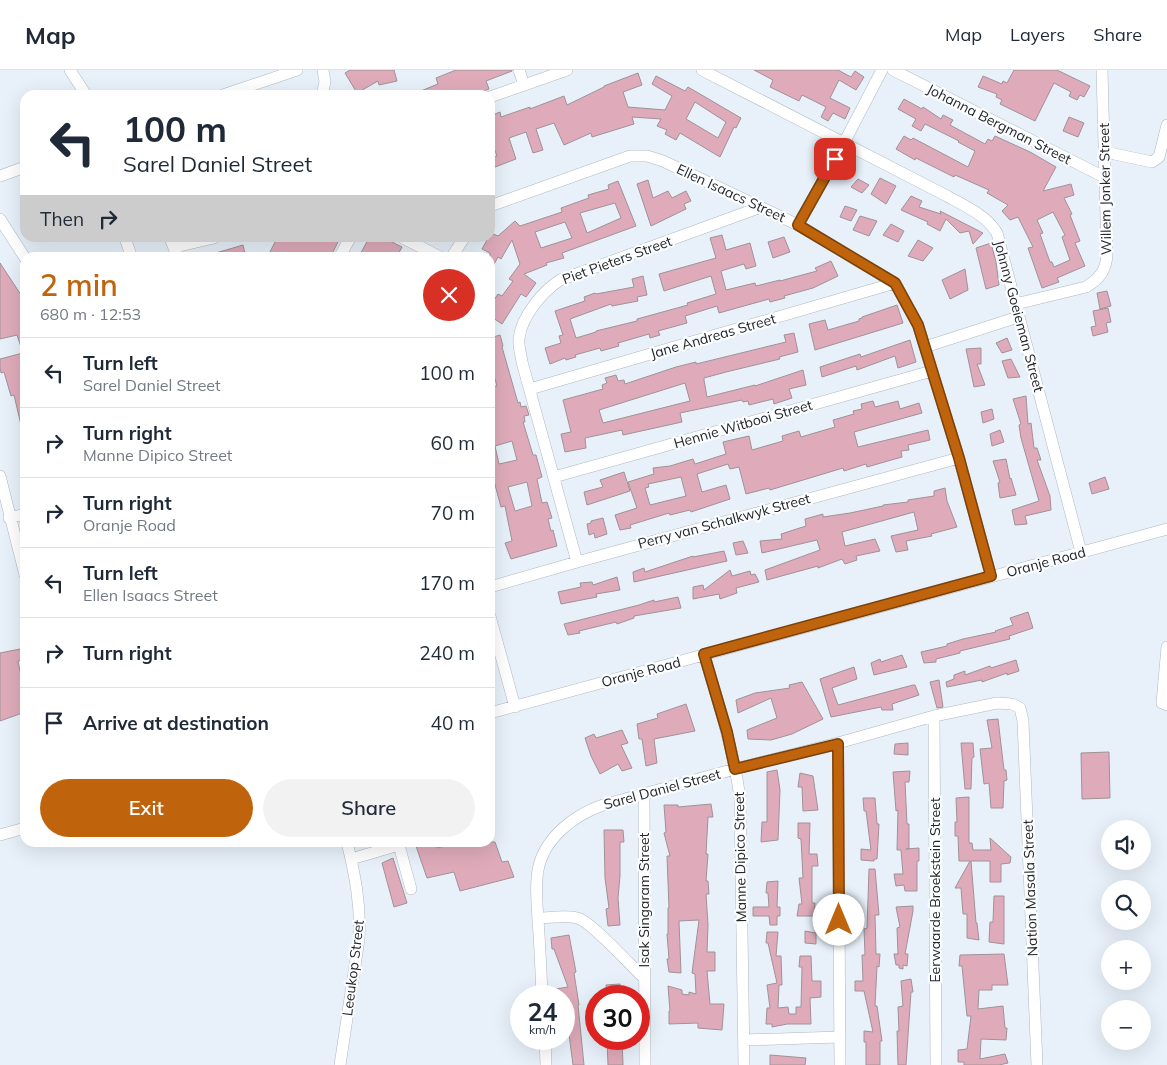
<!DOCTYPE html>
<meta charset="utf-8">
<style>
body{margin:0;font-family:Mulish,sans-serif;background:#f2f2f3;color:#1f2937;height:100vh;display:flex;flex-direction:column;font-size:19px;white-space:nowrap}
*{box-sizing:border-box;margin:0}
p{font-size:16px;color:#747a83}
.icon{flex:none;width:28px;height:28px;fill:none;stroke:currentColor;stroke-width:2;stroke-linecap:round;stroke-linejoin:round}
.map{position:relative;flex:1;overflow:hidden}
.panel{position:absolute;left:20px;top:182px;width:475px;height:595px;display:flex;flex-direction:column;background:#fff;border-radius:15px;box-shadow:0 5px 20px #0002}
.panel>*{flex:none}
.banner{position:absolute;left:20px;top:20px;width:475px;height:152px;border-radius:15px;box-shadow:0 5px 20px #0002;background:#fff;color:#1f2937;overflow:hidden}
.buttons{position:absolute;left:1101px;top:750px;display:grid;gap:10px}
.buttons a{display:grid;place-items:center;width:50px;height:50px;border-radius:50%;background:#fff;box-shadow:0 5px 20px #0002;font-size:25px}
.speed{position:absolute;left:510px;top:915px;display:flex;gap:10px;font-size:25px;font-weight:700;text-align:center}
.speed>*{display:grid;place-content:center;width:65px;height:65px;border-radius:50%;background:#fff;box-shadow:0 5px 20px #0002;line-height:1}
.speed small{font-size:12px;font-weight:400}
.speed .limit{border:8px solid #d22;background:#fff;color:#111}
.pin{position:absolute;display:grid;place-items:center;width:42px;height:42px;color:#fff;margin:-21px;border-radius:10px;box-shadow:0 2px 8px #0006}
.me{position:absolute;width:55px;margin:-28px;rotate:0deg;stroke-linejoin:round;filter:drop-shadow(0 0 4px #0008)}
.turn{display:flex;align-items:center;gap:18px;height:105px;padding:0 20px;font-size:22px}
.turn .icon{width:65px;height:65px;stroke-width:2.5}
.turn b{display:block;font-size:35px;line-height:42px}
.then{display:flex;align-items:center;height:48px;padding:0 20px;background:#0003;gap:10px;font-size:19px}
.round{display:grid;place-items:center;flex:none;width:52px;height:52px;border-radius:26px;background:#f2f2f3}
.overview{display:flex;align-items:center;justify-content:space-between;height:85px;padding:0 20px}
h1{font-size:30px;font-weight:600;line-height:38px;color:#bf640d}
.primary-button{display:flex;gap:10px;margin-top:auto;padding:10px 20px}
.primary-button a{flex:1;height:58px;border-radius:30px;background:#bf640d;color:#fff;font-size:20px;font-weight:600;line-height:58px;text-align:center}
.primary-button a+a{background:#f2f2f3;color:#1f2937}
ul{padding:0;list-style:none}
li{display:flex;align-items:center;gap:15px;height:70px;padding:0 20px;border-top:1px solid #e0e1e3}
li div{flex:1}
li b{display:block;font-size:19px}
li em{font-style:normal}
header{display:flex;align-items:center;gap:30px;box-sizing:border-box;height:70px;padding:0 25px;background:#fff;border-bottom:1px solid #e0e1e3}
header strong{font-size:24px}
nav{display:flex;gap:28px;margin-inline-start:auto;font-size:18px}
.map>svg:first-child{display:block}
.building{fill:#dfabba;stroke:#9f9296;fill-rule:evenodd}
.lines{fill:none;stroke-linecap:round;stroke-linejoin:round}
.minor-casing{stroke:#afb8c0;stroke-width:12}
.minor{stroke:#fff;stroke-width:11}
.route-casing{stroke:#7c4108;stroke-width:12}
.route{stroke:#bf640d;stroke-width:9}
.labels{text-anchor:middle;stroke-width:4.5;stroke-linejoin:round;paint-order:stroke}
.street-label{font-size:14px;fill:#232629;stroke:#fbfdff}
</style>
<header>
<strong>Map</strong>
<nav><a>Map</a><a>Layers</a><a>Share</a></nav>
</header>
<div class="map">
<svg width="1167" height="995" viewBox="0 0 1167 995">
<rect width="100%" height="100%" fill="#e8f1fa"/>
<!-- building -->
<path class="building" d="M350 0H394L397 11 379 15 378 11 357 23 345 3Z
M456 0H512V1L486 11 489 19 473 25H411L438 14 436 8Z
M754 0H838L851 7 855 1 864 7 856 20 839 10 830 28 850 38 845 49 833 43 828 51 821 47 826 37 802 25 799 31 770 17 773 10Z
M1014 0H1057L1090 16 1084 27 1080 25 1077 30 1069 26 1071 22 1054 13 1035 51 1000 34 1002 30 996 27 997 24 978 17 983 6 1002 14 1003 11 1007 13Z
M638 3 642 15 623 22 628 37 665 40 672 26 652 14 656 6 685 21 688 17 741 48 736 58 734 57 720 87 680 63 676 70 665 64 667 60 657 56 661 49 632 47 634 54 592 67 591 63 564 75 554 53 536 59 543 80 533 83 526 62 509 68 516 89 490 99V88L497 86 490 68V46L500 42 501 47 530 37V39L564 26 567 35 604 17V16ZM695 32 726 52 718 68 686 49Z
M904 29 922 39 923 37 941 49 943 45 953 50 950 55 985 74 988 69 992 71 995 66 1030 82 1056 97 1043 121 1071 114 1074 125 1064 128 1072 144 1070 145 1080 171 1075 173 1085 196 1057 208 1059 212 1042 218 1028 178 1033 177 1018 147 1010 150 1002 141 1008 135 987 123 989 120 955 105 954 107 916 88 915 90 896 79 904 66 911 70 913 68 968 97 975 81 958 72 959 71 925 54 921 61 912 56 916 49 898 39ZM1053 142 1065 165 1062 167 1070 190 1054 197 1052 192H1050L1040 164 1043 163 1037 150Z
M1069 47 1084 53 1078 67 1063 61Z
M880 108 896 116 886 134 871 124Z
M858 109 869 115 862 123 851 117Z
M648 110 653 128 668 121 672 128 686 121 691 131 684 134 686 139 651 156 637 114Z
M618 111 636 156 562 183 564 188 546 193 547 195 524 204 536 213 526 227 521 224 502 254 490 246V236L498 224 502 226 513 211 509 209 520 194 512 170 501 189 498 187 490 202V183L482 179 488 168H490L491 163 498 166 515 151 520 156 562 142 561 138 589 128 588 125 609 119 608 115ZM615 133 621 148 587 163 580 143ZM565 152 572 168 541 178 535 162Z
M911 126 922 131 919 137 941 144 940 141 983 163 973 174 969 161 960 163 946 149 940 161 927 154 928 152 901 140Z
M845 136 857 140 851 151 840 147Z
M860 146 877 151 869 166 853 160Z
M891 154 904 161 898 172 883 165Z
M722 165 726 180 750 173 756 196 746 199 744 194 721 201 726 220 755 213 756 216 780 210V211L817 201 815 198 831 191 838 206 813 218 784 226 785 228 770 232 769 229 719 243 717 236 685 246 687 253 658 261 660 265 650 268 649 264 618 273 619 276 601 281 600 278 575 285 576 287 566 290 565 288 550 294 545 278 561 273 559 266 563 265 555 241 585 231 584 227 595 223 596 224 634 217 632 209 643 206 647 225 637 227 638 231 612 236 611 234 570 249 576 268 596 262V261L637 251V249L688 235 687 233 716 224 711 206 664 221 659 204 716 188 710 168Z
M784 167 790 182 773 188 768 172Z
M277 168H329L338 172 330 188H267Z
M369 168H384L402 177 396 188H358Z
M918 170 933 178 923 191 908 186Z
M991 173 996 192 999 215 986 219 976 178Z
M243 175 246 188H210L209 185Z
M0 193 25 231V355H21L14 325 11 326 4 302 1 303 0 297V289L23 283 17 265 0 269Z
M965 199 968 220 950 229 942 210Z
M1107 221 1111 236 1100 239 1097 223Z
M897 235 903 253 815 280 809 254 825 250 828 260 859 251V249L862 248V247Z
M1108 238 1111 252 1106 253 1108 262 1093 266 1091 257 1096 256 1093 241Z
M794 263 798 282 779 287 780 289 726 302 704 308V310L707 327 755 315V316L803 300 806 315 789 319 792 328 774 334 773 329 749 335 748 331 743 332 742 330 680 343 682 352 623 365 622 360 585 368 586 378 565 382 561 364 571 362 563 330 603 319 602 315 607 313 605 308 616 305 618 311 624 310 625 314 676 297 696 292V294L786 272 784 265ZM685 313 690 331 603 353 599 340Z
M500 265 503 276 502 277 518 333 520 332 521 337 526 336 529 345 524 346 525 352H523L533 385H536L542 407 537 409 542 433 547 432 552 448 548 449 551 461 553 460 557 476 511 489 505 473 512 471 505 436 501 437 494 411 490 412V317L497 316 490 292V268ZM512 371 517 390 499 394 495 376ZM527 412 532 436 515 441 508 417Z
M1007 268 1012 280 1002 283 996 273Z
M910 270 916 292 898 298 895 286 857 300 856 296 822 307 820 297 860 284 861 287Z
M981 278V294H977L985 315 974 317 966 279Z
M1011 289 1020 307 1008 308 1002 291Z
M1026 326 1028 354 1031 353 1034 378H1037L1041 390H1037L1050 426 1051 440 1025 446 1027 454 1015 455 1012 440 1039 431 1021 368 1019 355 1021 354 1013 329Z
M873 331 875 337 898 331 900 339 919 333 922 343 854 362 858 377 928 360 930 370 908 375 909 380 901 381 902 387 867 397 866 394 844 401 843 398 770 420 769 418 746 424 739 397 730 399 728 394 697 404 702 422 726 415 730 429 691 442 690 440 670 445 669 443 630 455 631 458 620 460 615 445 637 438 628 412 654 404 653 398 670 396 693 389 695 394 726 384 723 372 749 366 752 380 783 371 782 366 799 361 801 367 835 357 833 350 854 344 853 341 862 339 861 334ZM681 407 686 426 650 435 645 418 649 417 648 414Z
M992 339 994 349 983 353 981 342Z
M1000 360 1004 372 992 376 990 364Z
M1006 389 1010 409 1011 408 1016 425 1000 428 998 413 1000 412 993 391Z
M624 402 630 421 587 435 584 422 603 417 600 410Z
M1105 407 1109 419 1092 424 1089 413Z
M945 418 947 431 957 457 931 464 932 466 906 471 908 480 896 482 891 466 918 460 914 442 842 462 845 476 875 469 880 481 856 486 857 490 845 494 842 489 818 498V496L767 510 765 500 820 480 817 470 762 483 760 471 782 469 781 464 806 456 805 449 823 444V447L850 443 883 436V435L908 432V430L934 426V421Z
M603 448 607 464 595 468 594 463 589 465 587 454 591 453V451Z
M743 471 748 483 736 485 733 473Z
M724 481 727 491 634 512 633 502 644 498 645 502 693 486V487Z
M730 500 732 506 750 501 751 505 755 504 759 512 736 518 737 523 720 529 719 524 693 529V517L703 515 704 520Z
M617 507 620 520 596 524 597 527 561 534 558 522 581 517 580 513 592 512 593 515Z
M678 527 681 538 634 546V548L617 554 616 552 579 561 580 563 568 565 564 554 639 535 654 530V532Z
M1028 542 1033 558 1009 566 1010 569 960 581V583L936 589V592L924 593 921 582 947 576V574L963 569 996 562 995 561 1013 555 1010 548Z
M20 579 22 590 18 591 25 625V642L0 651V583Z
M902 585 907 597 874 605 871 593 880 589 881 592Z
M1016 590 1019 601 1007 605V603L982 612V610L947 617 946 612 954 609V605L965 601V605L990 596 991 598Z
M854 597 857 609 832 618 838 635 913 615H915L919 625 892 634 893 640H882L881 637 831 647 820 609Z
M939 610 943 637 937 638 930 612Z
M802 612 823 649 792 664 771 670 748 669 747 660 777 648 771 628 738 643 736 630 755 623 790 618 789 615Z
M686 634 695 661 654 669 657 693 646 696 642 669H639L637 654 658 648 657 644Z
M998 649 1004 700H1006L1007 710 1004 711 1003 738H991L989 713 984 714 980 679 992 678 987 650Z
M622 660 628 673 621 675 632 698 622 701 618 694 600 704 591 686 585 668 594 664 596 668Z
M908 673V685L894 684 895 674Z
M961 673H973L974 687 972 688 971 719H965Z
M1109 682 1110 728 1082 729 1081 683Z
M777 700 780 720 778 770 761 772 762 752H767V702Z
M910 701 909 712H905L907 754H909V779H906L919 778V791H917V821H905L904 815 896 816 894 804H903L901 780H897L898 740 896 741 893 702Z
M800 703 813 706 818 740 803 741 802 717H798Z
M969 727V773H972L973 780H991L990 768 1011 787 1010 793 1001 794V812H990V791H971L976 853H977L979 870 967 868V844H963L961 818H955L970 791H959L958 766H955V752H957L956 728Z
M863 728H875L877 754H879L877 789H874V791L861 790V779L871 780 866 741H864Z
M711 734 713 747H708L706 784H708L706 811H708L709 824H706L708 855 707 882H715V901H707L710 934H724L722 960 698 958V953L669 954V941H670L668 916 682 920V924L689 925V922L696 924 695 904 692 903 699 850 679 851 681 903 669 902 667 889H669L667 864H668V838H669L667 786H670L664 763 666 762 664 735H678V737Z
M798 753H810L809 784H817L818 796H812V833H815L814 846H797L799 834H802L799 808H803L801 769 798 768Z
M604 760H623L624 772H620V806L618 828 620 855 608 856 606 839 609 838 605 808Z
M430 772H435L437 778 461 772H495L502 792 508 791 514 807 460 821 454 802 427 808 416 776Z
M393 788 407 833 394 837 382 793Z
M869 799H875L879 845H875L876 884H880L879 897 877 896 875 936H877L882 971H880V995H866V972H864V961L873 962 864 921H855V911H863L862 885H865L864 859 867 858Z
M778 811 777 837H780V846H777V855H770L769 846H753V837H769L768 823H766L767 812Z
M994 826H1004V874L989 872 990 852H993Z
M913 836V841L905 884H908L907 896 903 895V899L899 898V895H896L894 884H898L897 858 900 857 896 837Z
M805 861 816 863V874L805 873Z
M767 862H778L776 886H781L782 915H779L778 938 788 937 789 944H796V937H801L802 897H799L800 886H811L812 911H821V927L810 928 811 954H787L772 957V954H766L767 938H770L767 915 777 913 768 873H766Z
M569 865 576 902 574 903 579 935H578L584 995H573L564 926H549V920L568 917 554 879H552L551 868Z
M1004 884 1008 915H992V920H979L978 939 1003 936 1005 958H1007L1006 970 981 969 980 989 1005 984 1008 993 999 995H964V992H958V980L967 979 971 946H967L962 896H959L960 885Z
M911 909 913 922H911L906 995H898L897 961H899L898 937 903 936 901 911Z
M620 914 622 926H608L606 915Z
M607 969H622L623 995H608Z
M770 985 806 988 805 995H770Z"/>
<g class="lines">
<defs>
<path id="minor" d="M70 0 86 25
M519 0 524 15
M702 0 947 126C965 136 986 145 997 163L1081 482
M893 0 1106 108
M223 25 297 0
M322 25 325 12 323 0
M490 27 567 0
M1105 82 1152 92 1159 87 1167 55
M0 106 25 97
M490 136 630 86H647L663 91 798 155 895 213 918 255 959 388 991 506
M0 149 25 188
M798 155 844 73 882 0
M125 168 132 188
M170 168 178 188
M403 168 442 188
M175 177 214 168
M339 188 350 168
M451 188 464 168
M1016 234 1086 217C1099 209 1106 201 1107 185L1102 0
M925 277 1018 247
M530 319 895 213
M0 406 25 505
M554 407 932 301
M9 448 25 444
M577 492 522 292C521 284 518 276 519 268 522 246 542 222 560 210L761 137
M490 517 577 492 959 388
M490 546 515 637
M1167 577 1162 633 1167 635
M704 584C718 632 734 680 740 729L744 995
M490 643 1167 459
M934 646 936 995
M838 673 840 995
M644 725 645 995
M0 765 25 758
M399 775 411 819
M351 789 399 775 398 772
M538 848C550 848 565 845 577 848 590 850 632 897 645 909
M542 926C541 901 540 875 538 850 537 833 535 816 538 800 544 768 574 745 603 735L735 699 838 673 934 646 997 633 1012 634 1020 638 1023 651 1037 995
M545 969 546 995
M744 970 839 967
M340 995 359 869C361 835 355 805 347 772"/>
</defs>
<!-- minor casing -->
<use href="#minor" class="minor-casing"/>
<!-- minor -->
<use href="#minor" class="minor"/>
</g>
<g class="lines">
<defs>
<path id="route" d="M835 89 798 155 895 213 918 255 959 388 991 506 704 584 727 662 735 699 838 674 839 850"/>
</defs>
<!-- route casing -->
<use href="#route" class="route-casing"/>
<!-- route -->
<use href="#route" class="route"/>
</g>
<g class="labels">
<!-- street labels -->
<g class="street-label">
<text transform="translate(999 54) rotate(27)" y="5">Johanna Bergman Street</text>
<text transform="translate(1105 119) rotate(-91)" y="5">Willem Jonker Street</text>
<text transform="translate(731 123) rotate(25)" y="5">Ellen Isaacs Street</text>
<text transform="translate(617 190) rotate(-20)" y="5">Piet Pieters Street</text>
<text transform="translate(1019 246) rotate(75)" y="5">Johnny Goeieman Street</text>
<text transform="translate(713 266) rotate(-16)" y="5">Jane Andreas Street</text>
<text transform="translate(743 354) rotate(-16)" y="5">Hennie Witbooi Street</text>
<text transform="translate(724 451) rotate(-15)" y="5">Perry van Schalkwyk Street</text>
<text transform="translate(1046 492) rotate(-15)" y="5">Oranje Road</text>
<text transform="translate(641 602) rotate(-15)" y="5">Oranje Road</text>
<text transform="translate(662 719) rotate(-15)" y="5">Sarel Daniel Street</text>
<text transform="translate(740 787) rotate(-91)" y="5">Manne Dipico Street</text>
<text transform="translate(1030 818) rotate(-92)" y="5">Nation Masala Street</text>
<text transform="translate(935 820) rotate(-90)" y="5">Eerwaarde Broekstein Street</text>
<text transform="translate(644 830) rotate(-90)" y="5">Isak Singaram Street</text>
<text transform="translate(353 898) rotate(-83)" y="5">Leeukop Street</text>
</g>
</g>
</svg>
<div class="buttons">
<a><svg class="icon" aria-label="sound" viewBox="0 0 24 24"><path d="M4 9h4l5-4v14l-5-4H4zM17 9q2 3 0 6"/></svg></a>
<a><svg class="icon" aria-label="search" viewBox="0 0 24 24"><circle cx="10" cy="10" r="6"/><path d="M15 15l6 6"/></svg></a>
<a>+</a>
<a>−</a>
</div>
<div class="speed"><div>24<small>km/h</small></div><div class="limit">30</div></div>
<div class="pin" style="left:835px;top:89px;background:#d93025"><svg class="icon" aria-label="arrive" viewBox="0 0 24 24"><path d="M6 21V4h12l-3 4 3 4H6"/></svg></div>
<svg class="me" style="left:839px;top:850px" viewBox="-20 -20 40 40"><circle r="19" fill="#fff"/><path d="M0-13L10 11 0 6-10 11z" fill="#bf640d"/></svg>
<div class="banner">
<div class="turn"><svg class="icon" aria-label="left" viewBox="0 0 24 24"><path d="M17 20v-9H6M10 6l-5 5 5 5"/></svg><div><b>100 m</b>Sarel Daniel Street</div></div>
<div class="then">Then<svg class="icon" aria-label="right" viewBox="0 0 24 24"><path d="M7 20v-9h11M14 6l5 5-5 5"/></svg></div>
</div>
<section class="panel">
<div class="overview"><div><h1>2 min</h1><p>680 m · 12:53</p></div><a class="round" style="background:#d93025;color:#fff"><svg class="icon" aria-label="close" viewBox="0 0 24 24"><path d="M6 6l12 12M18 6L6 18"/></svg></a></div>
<ul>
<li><svg class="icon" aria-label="left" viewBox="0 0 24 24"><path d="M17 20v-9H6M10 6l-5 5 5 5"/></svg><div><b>Turn left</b><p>Sarel Daniel Street</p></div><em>100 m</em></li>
<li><svg class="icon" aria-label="right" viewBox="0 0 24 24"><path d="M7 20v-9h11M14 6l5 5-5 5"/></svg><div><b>Turn right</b><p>Manne Dipico Street</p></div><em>60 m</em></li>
<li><svg class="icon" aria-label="right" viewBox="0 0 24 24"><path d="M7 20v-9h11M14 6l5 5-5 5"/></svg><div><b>Turn right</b><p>Oranje Road</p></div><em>70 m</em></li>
<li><svg class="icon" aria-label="left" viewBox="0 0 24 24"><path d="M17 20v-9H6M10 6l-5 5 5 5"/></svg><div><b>Turn left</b><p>Ellen Isaacs Street</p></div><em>170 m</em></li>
<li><svg class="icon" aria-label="right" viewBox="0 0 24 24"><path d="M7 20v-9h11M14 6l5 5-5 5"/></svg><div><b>Turn right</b></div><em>240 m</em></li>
<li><svg class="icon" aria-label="arrive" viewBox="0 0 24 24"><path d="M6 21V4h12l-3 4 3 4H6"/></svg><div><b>Arrive at destination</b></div><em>40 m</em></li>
</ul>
<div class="primary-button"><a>Exit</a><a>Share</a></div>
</section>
</div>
